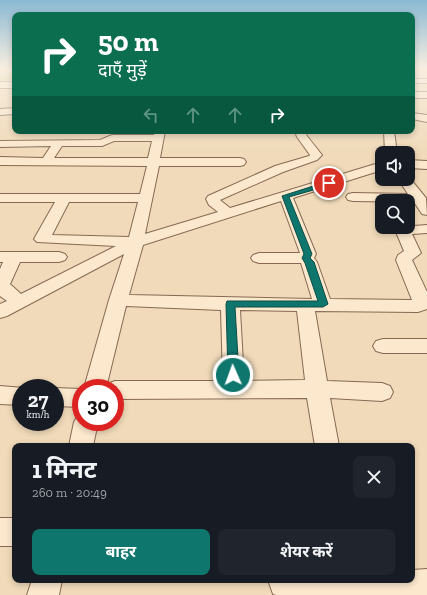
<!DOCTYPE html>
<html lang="hi">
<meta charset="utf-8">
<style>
body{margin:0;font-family:"Zilla Slab","Noto Sans Devanagari",serif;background:#20242c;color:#f1f3f6;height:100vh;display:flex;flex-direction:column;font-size:15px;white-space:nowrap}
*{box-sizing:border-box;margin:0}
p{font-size:13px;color:#9ea1a6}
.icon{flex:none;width:22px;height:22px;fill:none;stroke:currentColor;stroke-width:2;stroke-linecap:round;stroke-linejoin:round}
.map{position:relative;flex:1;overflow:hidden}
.details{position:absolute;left:12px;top:443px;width:403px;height:140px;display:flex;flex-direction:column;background:#171b24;border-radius:8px;box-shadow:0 2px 6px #0003}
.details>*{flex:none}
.hud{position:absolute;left:12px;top:12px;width:403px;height:122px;border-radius:8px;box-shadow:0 2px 6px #0003;background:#0b6e4f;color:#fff;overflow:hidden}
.buttons{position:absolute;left:375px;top:146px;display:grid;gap:8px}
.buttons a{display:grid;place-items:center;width:40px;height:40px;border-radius:8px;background:#171b24;box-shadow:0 2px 6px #0003;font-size:20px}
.speed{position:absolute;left:12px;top:379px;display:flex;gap:8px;font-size:20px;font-weight:700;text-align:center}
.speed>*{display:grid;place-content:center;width:52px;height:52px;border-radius:50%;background:#171b24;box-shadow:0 2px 6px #0003;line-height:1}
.speed small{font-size:10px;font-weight:400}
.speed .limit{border:6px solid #d22;background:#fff;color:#111}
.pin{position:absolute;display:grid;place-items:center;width:34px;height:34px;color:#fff;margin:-17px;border:2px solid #fff;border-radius:50%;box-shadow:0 1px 4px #0007}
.me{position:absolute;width:44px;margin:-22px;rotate:358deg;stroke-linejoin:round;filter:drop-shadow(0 0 3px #0008)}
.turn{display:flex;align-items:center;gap:14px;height:84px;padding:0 20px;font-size:18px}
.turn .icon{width:52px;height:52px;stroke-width:2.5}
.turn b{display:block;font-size:28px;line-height:34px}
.lanes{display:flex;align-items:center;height:38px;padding:0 20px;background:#0003;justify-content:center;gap:20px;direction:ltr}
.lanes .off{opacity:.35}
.round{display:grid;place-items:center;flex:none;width:42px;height:42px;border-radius:8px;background:#20242c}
.head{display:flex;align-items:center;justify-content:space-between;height:68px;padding:0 20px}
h1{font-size:24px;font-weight:700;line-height:30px}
.primary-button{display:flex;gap:8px;margin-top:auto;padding:8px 20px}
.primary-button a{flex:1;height:46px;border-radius:8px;background:#0f766e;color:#fff;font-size:16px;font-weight:700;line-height:46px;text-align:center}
.primary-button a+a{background:#20242c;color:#f1f3f6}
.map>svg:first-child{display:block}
.green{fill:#cdce8d}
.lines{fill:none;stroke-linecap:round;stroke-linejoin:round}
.minor-casing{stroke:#876953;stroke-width:2}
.minor{fill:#fbe8cd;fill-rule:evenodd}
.route{fill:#0f766e;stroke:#0a4d48}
</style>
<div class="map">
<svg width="427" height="595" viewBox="0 0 427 595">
<rect width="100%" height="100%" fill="#f0dab9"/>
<!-- green -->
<path class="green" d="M0 68H15V81L0 82Z"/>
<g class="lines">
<defs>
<path id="minor" d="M412 79H427V83H412Z
M0 82H15V88H0Z
M412 92H427V98H412Z
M15 108V114L0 115V109Z
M412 113 427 115V122L412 119Z
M155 131H165L160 158H240L244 159 246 162 244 165 240 166H159L145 234 218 212 209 205 206 199 208 196 275 166 309 156 310 155 297 137 295 131H305L307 136 322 155 317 160 283 172 220 200 230 208 382 162V170L293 198 316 254 314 258 317 262 330 299 412 300 396 260 398 255 404 251 396 232 400 227 427 225V233L412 234 421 253 412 260 427 292V309L418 312 315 311 327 381 382 383 390 386 393 392 390 398 382 401 330 398 339 446H315L307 398 115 399V388H84L109 300 124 254 7 316 0 318V304L7 301 0 296V269L3 262H0V252H59L65 254 67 257 65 260 59 262H20L10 284 21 294 116 246 37 242 34 239 55 202H0V194H140L147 166 0 165V157L43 158 51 146 0 147V141L100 140 112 135H154ZM114 141H152L148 158H54L62 146H102ZM281 201 300 253H259L253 255 251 258 253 261 259 263H301L312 299 129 295 143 245ZM69 202H138L129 237 52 235ZM126 306 221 310 223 381H115L107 384ZM240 310 297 311 305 380 244 381Z
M384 131H394L397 153H385Z
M408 160 427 161V169L408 168Z
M408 176 426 198 427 215 422 214 414 202 353 201 348 200 346 197 348 194 353 193 408 194 398 179H408Z
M383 339H427V353H383L376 351 373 346 376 341Z
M0 386 24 388H21V405L0 404Z
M55 388 81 389V407L55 406Z
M81 414V422H98L93 446H69L74 422 78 415Z
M0 518H15V546H0Z
M427 569V595H276L273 594 269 583 270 580H412V570Z
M32 580H62L59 595H27Z"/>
</defs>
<!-- minor casing -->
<use href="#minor" class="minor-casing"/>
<!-- minor -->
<use href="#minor" class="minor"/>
</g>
<!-- sky -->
<linearGradient id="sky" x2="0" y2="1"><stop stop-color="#8ab9d3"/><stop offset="0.45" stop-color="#f8eee0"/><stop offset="1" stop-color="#f8eee0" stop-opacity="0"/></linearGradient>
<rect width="427" height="152" fill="url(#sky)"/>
<!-- route -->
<path class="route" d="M329 181 331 182V185L289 197 312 254 310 258 314 262 328 304 323 307H235L239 375 237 378H229L228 375 226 304 227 301H318L305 263 302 258 304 254 282 196Z"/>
</svg>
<div class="buttons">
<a><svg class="icon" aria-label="sound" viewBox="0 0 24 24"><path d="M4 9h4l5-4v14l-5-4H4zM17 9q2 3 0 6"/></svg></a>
<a><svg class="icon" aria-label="search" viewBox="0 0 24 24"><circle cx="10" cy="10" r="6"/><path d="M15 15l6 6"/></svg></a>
</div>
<div class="speed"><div>27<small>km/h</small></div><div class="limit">30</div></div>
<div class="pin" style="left:329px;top:183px;background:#d93025"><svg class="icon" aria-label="arrive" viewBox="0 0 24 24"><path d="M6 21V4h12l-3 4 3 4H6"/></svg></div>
<svg class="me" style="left:233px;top:375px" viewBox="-20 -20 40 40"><circle r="17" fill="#0f766e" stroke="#fff" stroke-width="3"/><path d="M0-11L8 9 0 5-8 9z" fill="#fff"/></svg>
<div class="hud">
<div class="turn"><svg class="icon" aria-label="right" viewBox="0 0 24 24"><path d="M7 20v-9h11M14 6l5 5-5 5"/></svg><div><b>50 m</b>दाएँ मुड़ें</div></div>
<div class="lanes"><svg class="icon off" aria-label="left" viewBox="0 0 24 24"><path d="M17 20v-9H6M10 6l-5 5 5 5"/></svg><svg class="icon off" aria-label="ahead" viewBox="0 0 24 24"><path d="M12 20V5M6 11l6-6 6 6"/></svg><svg class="icon off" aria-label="ahead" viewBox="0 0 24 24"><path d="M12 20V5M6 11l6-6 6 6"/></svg><svg class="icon" aria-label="right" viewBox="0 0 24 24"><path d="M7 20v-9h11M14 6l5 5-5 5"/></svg></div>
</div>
<section class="details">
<div class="head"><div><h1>1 मिनट</h1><p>260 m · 20:49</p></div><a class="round"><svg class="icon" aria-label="close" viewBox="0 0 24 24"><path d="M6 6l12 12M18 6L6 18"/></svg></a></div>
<div class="primary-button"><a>बाहर</a><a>शेयर करें</a></div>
</section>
</div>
